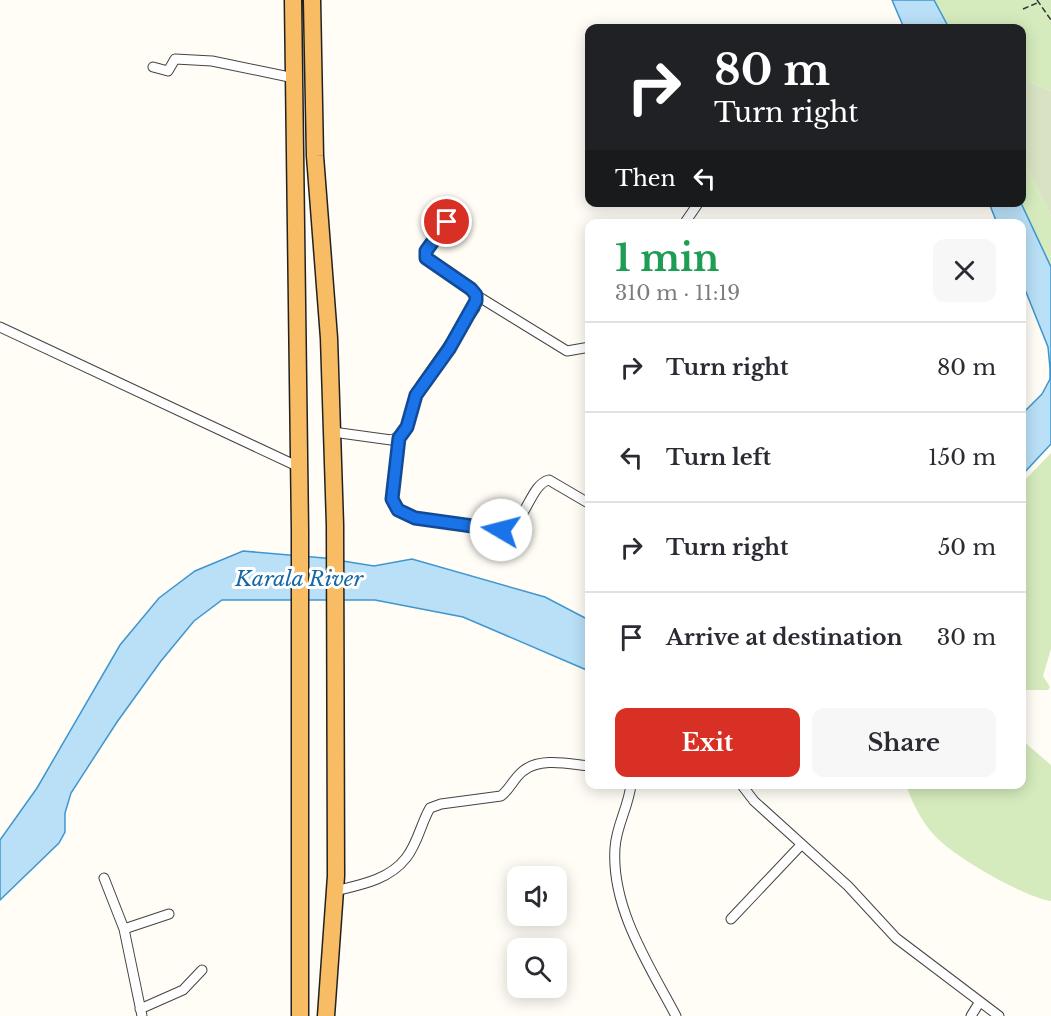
<!DOCTYPE html>
<meta charset="utf-8">
<style>
body{margin:0;font-family:"Libre Baskerville",serif;background:#f7f7f7;color:#2b2b33;height:100vh;display:flex;flex-direction:column;font-size:22px;white-space:nowrap}
*{box-sizing:border-box;margin:0}
p{font-size:20px;color:#7c7c81}
.icon{flex:none;width:33px;height:33px;fill:none;stroke:currentColor;stroke-width:2;stroke-linecap:round;stroke-linejoin:round}
.map{position:relative;flex:1;overflow:hidden}
.side{position:absolute;left:585px;top:219px;width:441px;height:570px;display:flex;flex-direction:column;background:#fff;border-radius:12px;box-shadow:0 3px 15px #0003}
.side>*{flex:none}
.top-card{position:absolute;left:585px;top:24px;width:441px;height:183px;border-radius:12px;box-shadow:0 3px 15px #0003;background:#202124;color:#fff;overflow:hidden}
.fabs{position:absolute;left:507px;top:866px;display:grid;gap:12px}
.fabs a{display:grid;place-items:center;width:60px;height:60px;border-radius:12px;background:#fff;box-shadow:0 3px 15px #0003;font-size:30px}
.pin{position:absolute;display:grid;place-items:center;width:51px;height:51px;color:#fff;margin:-26px;border:3px solid #fff;border-radius:50%;box-shadow:0 2px 6px #0007}
.me{position:absolute;width:66px;margin:-33px;rotate:278deg;stroke-linejoin:round;filter:drop-shadow(0 0 4px #0008)}
.turn{display:flex;align-items:center;gap:21px;height:126px;padding:0 30px;font-size:27px}
.turn .icon{width:78px;height:78px;stroke-width:2.5}
.turn b{display:block;font-size:42px;line-height:51px}
.then{display:flex;align-items:center;height:57px;padding:0 30px;background:#0003;gap:12px;font-size:22px}
.round{display:grid;place-items:center;flex:none;width:63px;height:63px;border-radius:12px;background:#f7f7f7}
.overview{display:flex;align-items:center;justify-content:space-between;height:102px;padding:0 30px}
h1{font-size:36px;font-weight:800;line-height:45px;color:#1e9e55}
.action{display:flex;gap:12px;margin-top:auto;padding:12px 30px}
.action a{flex:1;height:69px;border-radius:12px;background:#d93025;color:#fff;font-size:24px;font-weight:800;line-height:69px;text-align:center}
.action a+a{background:#f7f7f7;color:#2b2b33}
ul{padding:0;list-style:none}
li{display:flex;align-items:center;gap:18px;height:90px;padding:0 30px;border-top:2px solid #e1e1e2}
li div{flex:1}
li b{display:block;font-size:22px}
li em{font-style:normal}
.map>svg:first-child{display:block}
.green{fill:#d5ebbd}
.cemetery{fill:#d9e3c4}
.water{fill:#b9e0f7;stroke:#3f96cf;stroke-width:1.5}
.lines{fill:none;stroke-linecap:round;stroke-linejoin:round}
.minor-casing{stroke:#444;stroke-width:11}
.trunk-casing{stroke:#222;stroke-width:19}
.path{stroke:#333;stroke-width:1.5;stroke-dasharray:6 3;stroke-linecap:butt}
.minor{stroke:#fff;stroke-width:9}
.trunk{stroke:#f7bc64;stroke-width:16}
.route-casing{stroke:#114b97;stroke-width:15}
.route{stroke:#1a73e8;stroke-width:10}
.labels{text-anchor:middle;stroke-width:6;stroke-linejoin:round;paint-order:stroke}
.water-label{font-size:21px;font-style:italic;fill:#1768a6;stroke:#fff}
</style>
<div class="map">
<svg width="1051" height="1016" viewBox="0 0 1051 1016">
<rect width="100%" height="100%" fill="#fffdf5"/>
<!-- green -->
<path class="green" d="M934 0H1051V91L1022 79V28H949Z
M1022 157 1051 216V267L1021 203Z
M1051 453V649L1043 676 1050 687 1048 690H1022V483Z
M1022 740 1051 765V901C1022 896 956 858 935 836 921 821 913 804 906 785L1022 784Z"/>
<!-- cemetery -->
<path class="cemetery" d="M1022 79 1051 91V216L1022 157Z"/>
<!-- water -->
<path class="water" d="M892 0H934L949 28H904Z
M989 203H1021L1051 267V444L1022 475V414L1042 394 1050 379V368L1048 347 1022 282V224L997 223Z
M243 551 324 558 374 566 412 559 545 597 589 620V671L463 617 375 600H222L194 621 161 661 117 722 71 793 65 813V832L59 843 0 900V840L37 788 120 645 159 598 195 571Z"/>
<g class="lines">
<defs>
<path id="minor" d="M153 67 168 71 175 59 212 61 294 78
M684 224 699 202
M476 295 567 351 590 347
M0 327 299 467
M333 432 391 440 403 435 421 385 475 308 476 295 471 289 426 257V251L447 222
M399 438 392 499 398 510 415 518 508 529C527 519 531 484 549 480L590 504
M631 784C629 806 616 826 615 848 611 908 649 965 676 1016
M741 784 754 801 848 886 896 938 999 1016
M104 878 124 929 142 1016
M335 891C360 885 389 880 406 858 418 843 421 823 430 808L441 804 501 796C510 789 514 778 523 771 540 757 569 764 590 766
M731 919 801 845
M124 929 169 914
M140 1009 183 990 202 970
M971 1016 979 1003"/>
<path id="trunk" d="M293 0 300 531V1016
M312 0 315 156 329 338 335 525 336 876 326 1016"/>
</defs>
<!-- minor casing -->
<use href="#minor" class="minor-casing"/>
<!-- trunk casing -->
<use href="#trunk" class="trunk-casing"/>
<!-- path -->
<path class="path" d="M1037 0 1051 20
M1023 9 1037 3"/>
<!-- minor -->
<use href="#minor" class="minor"/>
<!-- trunk -->
<use href="#trunk" class="trunk"/>
</g>
<g class="lines">
<defs>
<path id="route" d="M447 222 426 251V258L471 289 476 295V301L449 349 416 395 407 427 399 438 392 499 398 510 415 518 501 530"/>
</defs>
<!-- route casing -->
<use href="#route" class="route-casing"/>
<!-- route -->
<use href="#route" class="route"/>
</g>
<g class="labels">
<!-- water labels -->
<g class="water-label">
<text x="299" y="586">Karala River</text>
</g>
</g>
</svg>
<div class="fabs">
<a><svg class="icon" aria-label="sound" viewBox="0 0 24 24"><path d="M4 9h4l5-4v14l-5-4H4zM17 9q2 3 0 6"/></svg></a>
<a><svg class="icon" aria-label="search" viewBox="0 0 24 24"><circle cx="10" cy="10" r="6"/><path d="M15 15l6 6"/></svg></a>
</div>
<div class="pin" style="left:447px;top:222px;background:#d93025"><svg class="icon" aria-label="arrive" viewBox="0 0 24 24"><path d="M6 21V4h12l-3 4 3 4H6"/></svg></div>
<svg class="me" style="left:501px;top:530px" viewBox="-20 -20 40 40"><circle r="19" fill="#fff"/><path d="M0-13L10 11 0 6-10 11z" fill="#1a73e8"/></svg>
<div class="top-card">
<div class="turn"><svg class="icon" aria-label="right" viewBox="0 0 24 24"><path d="M7 20v-9h11M14 6l5 5-5 5"/></svg><div><b>80 m</b>Turn right</div></div>
<div class="then">Then<svg class="icon" aria-label="left" viewBox="0 0 24 24"><path d="M17 20v-9H6M10 6l-5 5 5 5"/></svg></div>
</div>
<section class="side">
<div class="overview"><div><h1>1 min</h1><p>310 m · 11:19</p></div><a class="round"><svg class="icon" aria-label="close" viewBox="0 0 24 24"><path d="M6 6l12 12M18 6L6 18"/></svg></a></div>
<ul>
<li><svg class="icon" aria-label="right" viewBox="0 0 24 24"><path d="M7 20v-9h11M14 6l5 5-5 5"/></svg><div><b>Turn right</b></div><em>80 m</em></li>
<li><svg class="icon" aria-label="left" viewBox="0 0 24 24"><path d="M17 20v-9H6M10 6l-5 5 5 5"/></svg><div><b>Turn left</b></div><em>150 m</em></li>
<li><svg class="icon" aria-label="right" viewBox="0 0 24 24"><path d="M7 20v-9h11M14 6l5 5-5 5"/></svg><div><b>Turn right</b></div><em>50 m</em></li>
<li><svg class="icon" aria-label="arrive" viewBox="0 0 24 24"><path d="M6 21V4h12l-3 4 3 4H6"/></svg><div><b>Arrive at destination</b></div><em>30 m</em></li>
</ul>
<div class="action"><a>Exit</a><a>Share</a></div>
</section>
</div>
